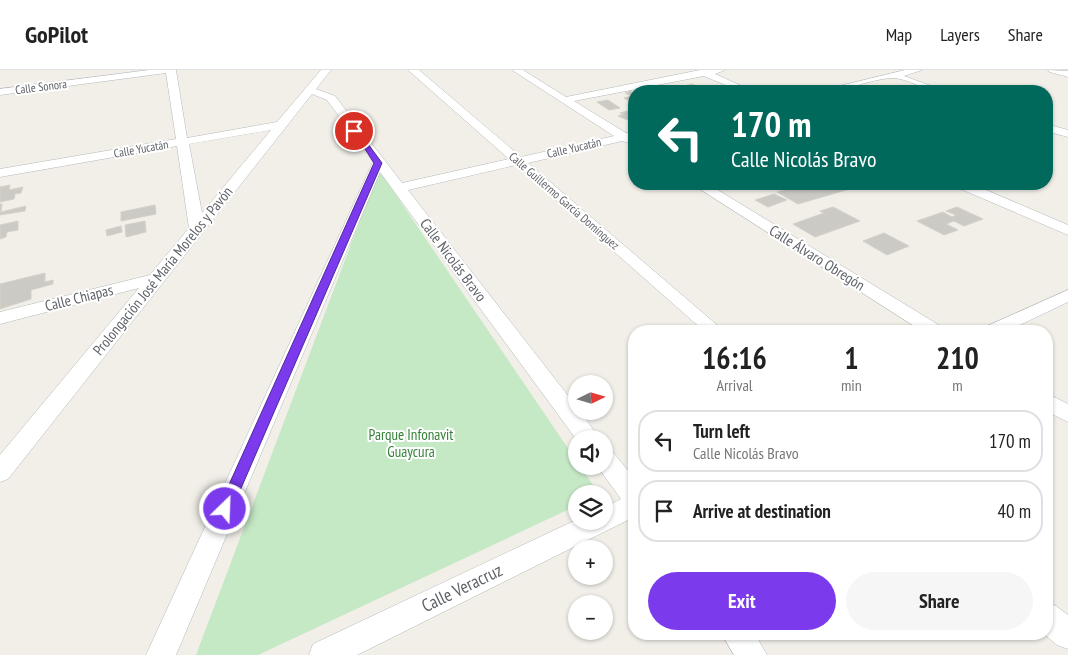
<!DOCTYPE html>
<meta charset="utf-8">
<style>
body{margin:0;font-family:"PT Sans Narrow",sans-serif;background:#f6f6f6;color:#222;height:100vh;display:flex;flex-direction:column;font-size:19px;white-space:nowrap}
*{box-sizing:border-box;margin:0}
p{font-size:16px;color:#767676}
.icon{flex:none;width:28px;height:28px;fill:none;stroke:currentColor;stroke-width:2;stroke-linecap:round;stroke-linejoin:round}
.map{position:relative;flex:1;overflow:hidden}
.sheet{position:absolute;left:628px;top:255px;width:425px;height:315px;display:flex;flex-direction:column;background:#fff;border-radius:20px;box-shadow:0 1px 4px #0004}
.sheet>*{flex:none}
.guide{position:absolute;left:628px;top:15px;width:425px;height:105px;border-radius:20px;box-shadow:0 1px 4px #0004;background:#00695c;color:#fff;overflow:hidden}
.needle{width:32px;rotate:85deg}
.tools{position:absolute;left:568px;top:305px;display:grid;gap:10px}
.tools a{display:grid;place-items:center;width:45px;height:45px;border-radius:50%;background:#fff;box-shadow:0 1px 4px #0004;font-size:25px}
.pin{position:absolute;display:grid;place-items:center;width:42px;height:42px;color:#fff;margin:-21px;border:2px solid #fff;border-radius:50%;box-shadow:0 1px 5px #0007}
.me{position:absolute;width:55px;margin:-28px;rotate:24deg;stroke-linejoin:round;filter:drop-shadow(0 0 4px #0008)}
.turn{display:flex;align-items:center;gap:18px;height:105px;padding:0 20px;font-size:22px}
.turn .icon{width:65px;height:65px;stroke-width:2.5}
.turn b{display:block;font-size:35px;line-height:42px}
.eta{display:flex;justify-content:space-evenly;align-items:center;height:85px;text-align:center}
.eta b{font-size:30px;font-weight:700;line-height:35px}
.action{display:flex;gap:10px;margin-top:auto;padding:10px 20px}
.action a{flex:1;height:58px;border-radius:30px;background:#7c3aed;color:#fff;font-size:20px;font-weight:700;line-height:58px;text-align:center}
.action a+a{background:#f6f6f6;color:#222}
ul{padding:0;list-style:none}
li{display:flex;align-items:center;gap:15px;height:62px;margin:0 10px 8px;padding:0 10px;border:2px solid #e0e0e0;border-radius:20px}
li div{flex:1}
li b{display:block;font-size:19px}
li em{font-style:normal}
header{display:flex;align-items:center;gap:30px;box-sizing:border-box;height:70px;padding:0 25px;background:#fff;border-bottom:1px solid #e0e0e0}
header strong{font-size:24px}
nav{display:flex;gap:28px;margin-inline-start:auto;font-size:18px}
.map>svg:first-child{display:block}
.green{fill:#c5e8c5}
.building{fill:#cccac5;stroke:#d6d1c6}
.lines{fill:none;stroke-linecap:round;stroke-linejoin:round}
.minor-casing{stroke:#b5b8bc;stroke-width:1}
.minor{fill:#fff;fill-rule:evenodd}
.route{fill:#7c3aed;stroke:#51269a}
.labels{text-anchor:middle;stroke-width:4;stroke-linejoin:round;paint-order:stroke}
.far-street-label{font-size:12px;fill:#5f6368;stroke:#fff}
.street-label{font-size:15px;fill:#5f6368;stroke:#fff}
.park-label{font-size:15px;fill:#348238;stroke:#fff}
.near-street-label{font-size:18px;fill:#5f6368;stroke:#fff}
</style>
<header>
<strong>GoPilot</strong>
<nav><a>Map</a><a>Layers</a><a>Share</a></nav>
</header>
<div class="map">
<svg width="1068" height="585" viewBox="0 0 1068 585">
<rect width="100%" height="100%" fill="#f1efe8"/>
<!-- green -->
<path class="green" d="M379 100 576 390V396H580L599 424H576V436L258 585H196Z"/>
<!-- building -->
<path class="building" d="M692 14 700 18 688 20 681 17Z
M631 21 634 23V31L631 32 624 28 632 26 625 23Z
M608 30 620 38 609 40 597 32Z
M634 39V50L630 51 618 46 624 44 620 43Z
M806 114H834L846 120 798 134 777 122Z
M10 115 9 120 23 117 21 123 15 124 14 129 0 132V117Z
M774 124 787 130 768 137 755 130Z
M0 134H2L1 142 26 136 25 141 0 145Z
M155 135 156 144 121 151V142Z
M833 137 860 151 815 167 793 154 824 143 820 141Z
M957 137 983 149 964 156 954 151 946 154 958 160 944 165 917 151 943 142 952 147 956 145 946 141Z
M18 151V160L7 162 6 167 0 169V155Z
M145 151 146 162 126 167 125 155Z
M121 156 122 162 107 166 106 160Z
M884 163 909 176 887 185 863 171Z
M45 203V212L53 210V214L31 220V229L0 239V214Z"/>
<g class="lines">
<defs>
<path id="minor" d="M149 0H176L187 68 277 52 321 0H331L316 19 335 26 402 113 509 89 408 0H419L521 87 614 66 512 0H523L566 27 700 0H725L715 4 753 21H740L704 6 574 31 626 63 634 62V74L622 71 528 93 724 261H704L516 95 408 120 576 336V341H580L600 369H576L380 102 176 585H146L373 92 327 30 312 24 8 409 0 412V385L139 218 0 254V242L150 205 189 158 177 76 0 107V99L176 69 166 3 0 25V19ZM271 60 202 143 189 74Z
M905 0H922L904 6 945 21C924 22 909 8 892 8 868 9 845 23 819 21Z
M1048 0 1068 1V7L1050 2Z
M1046 54 1068 60V67L1046 61Z
M692 114H708L942 257 944 261H922Z
M954 114H972L1068 155V165L956 117Z
M1068 220V232L1007 261H983L985 257Z
M1046 323 1068 334V352L1046 341Z
M604 379 612 381 634 408V447L357 585H309L313 574 576 450 604 451V438L621 429 597 396H604Z
M1046 531 1056 536 1068 545V579L1057 575 1044 564H1046Z
M722 564H755L767 585H734Z"/>
</defs>
<!-- minor casing -->
<use href="#minor" class="minor-casing"/>
<!-- minor -->
<use href="#minor" class="minor"/>
</g>
<!-- route -->
<path class="route" d="M352 59H357L382 93 232 439 230 444 225 445 220 444 218 439 374 93Z"/>
<g class="labels">
<!-- far-street labels -->
<g class="far-street-label">
<text transform="translate(41 17) rotate(-7)" y="4">Calle Sonora</text>
<text transform="translate(574 78) rotate(-13)" y="4">Calle Yucatán</text>
<text transform="translate(141 79) rotate(-10)" y="4">Calle Yucatán</text>
<text transform="translate(564 131) rotate(41)" y="4">Calle Guillermo García Domínguez</text>
</g>
<!-- street labels -->
<g class="street-label">
<text transform="translate(817 188) rotate(32)" y="5">Calle Álvaro Obregón</text>
<text transform="translate(453 190) rotate(53)" y="5">Calle Nicolás Bravo</text>
<text transform="translate(163 201) rotate(-51)" y="5">Prolongación José María Morelos y Pavón</text>
<text transform="translate(79 228) rotate(-14)" y="5">Calle Chiapas</text>
</g>
<!-- park labels -->
<g class="park-label">
<text x="411" y="370">Parque Infonavit<tspan x="411" dy="17">Guaycura</tspan></text>
</g>
<!-- near-street labels -->
<g class="near-street-label">
<text transform="translate(462 518) rotate(-26)" y="6">Calle Veracruz</text>
</g>
</g>
</svg>
<div class="tools">
<a><svg class="needle" viewBox="-14 -14 28 28"><path d="M0-13l5 13h-10z" fill="#e53935"/><path d="M0 13l5-13h-10z" fill="#767676"/></svg></a>
<a><svg class="icon" aria-label="sound" viewBox="0 0 24 24"><path d="M4 9h4l5-4v14l-5-4H4zM17 9q2 3 0 6"/></svg></a>
<a><svg class="icon" aria-label="layers" viewBox="0 0 24 24"><path d="M12 4l9 5-9 5-9-5zM3 14l9 5 9-5"/></svg></a>
<a>+</a>
<a>−</a>
</div>
<div class="pin" style="left:354px;top:61px;background:#d93025"><svg class="icon" aria-label="arrive" viewBox="0 0 24 24"><path d="M6 21V4h12l-3 4 3 4H6"/></svg></div>
<svg class="me" style="left:225px;top:439px" viewBox="-20 -20 40 40"><circle r="17" fill="#7c3aed" stroke="#fff" stroke-width="3"/><path d="M0-11L8 9 0 5-8 9z" fill="#fff"/></svg>
<div class="guide">
<div class="turn"><svg class="icon" aria-label="left" viewBox="0 0 24 24"><path d="M17 20v-9H6M10 6l-5 5 5 5"/></svg><div><b>170 m</b>Calle Nicolás Bravo</div></div>
</div>
<section class="sheet">
<div class="eta">
<div><b>16:16</b><p>Arrival</p></div>
<div><b>1</b><p>min</p></div>
<div><b>210</b><p>m</p></div>
</div>
<ul>
<li><svg class="icon" aria-label="left" viewBox="0 0 24 24"><path d="M17 20v-9H6M10 6l-5 5 5 5"/></svg><div><b>Turn left</b><p>Calle Nicolás Bravo</p></div><em>170 m</em></li>
<li><svg class="icon" aria-label="arrive" viewBox="0 0 24 24"><path d="M6 21V4h12l-3 4 3 4H6"/></svg><div><b>Arrive at destination</b></div><em>40 m</em></li>
</ul>
<div class="action"><a>Exit</a><a>Share</a></div>
</section>
</div>
